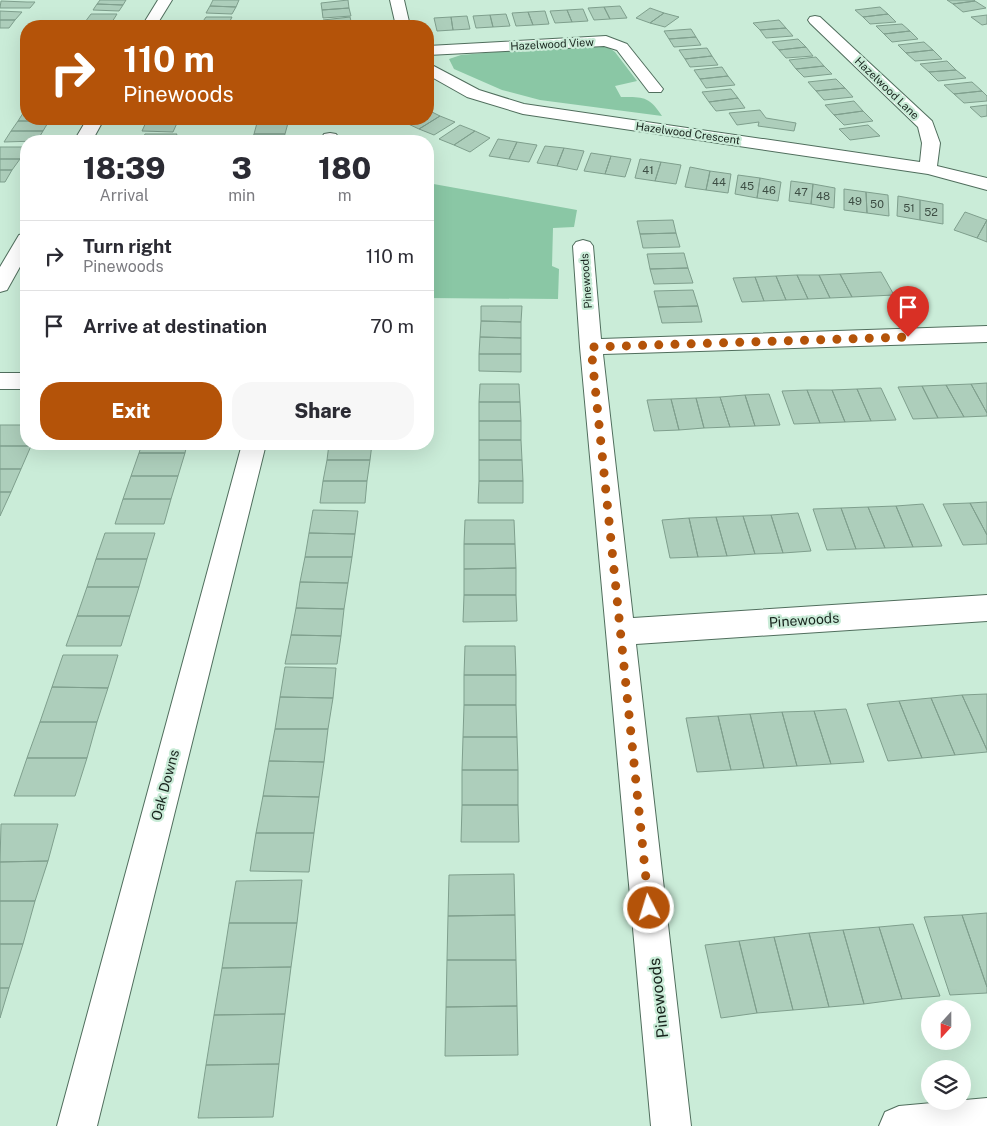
<!DOCTYPE html>
<style>
body{margin:0;font-family:"Public Sans",sans-serif;background:#f7f7f7;color:#2b2b33;height:100vh;display:flex;flex-direction:column;font-size:19px;white-space:nowrap}
*{box-sizing:border-box;margin:0}
p{font-size:16px;color:#7c7c81}
.icon{flex:none;width:28px;height:28px;fill:none;stroke:currentColor;stroke-width:2;stroke-linecap:round;stroke-linejoin:round}
.map{position:relative;flex:1;overflow:hidden}
.side{position:absolute;left:20px;top:135px;width:414px;height:315px;display:flex;flex-direction:column;background:#fff;border-radius:20px;box-shadow:0 5px 20px #0002}
.side>*{flex:none}
.guide{position:absolute;left:20px;top:20px;width:414px;height:105px;border-radius:20px;box-shadow:0 5px 20px #0002;background:#b45309;color:#fff;overflow:hidden}
.needle{width:32px;rotate:201deg}
.fabs{position:absolute;left:921px;top:1000px;display:grid;gap:10px}
.fabs a{display:grid;place-items:center;width:50px;height:50px;border-radius:50%;background:#fff;box-shadow:0 5px 20px #0002;font-size:25px}
.pin{position:absolute;display:grid;place-items:center;width:42px;height:42px;color:#fff;margin:-51px -21px;border-radius:50% 50% 50% 0;rotate:-45deg;box-shadow:0 0 5px #0007}
.pin .icon{rotate:45deg}
.me{position:absolute;width:55px;margin:-28px;rotate:355deg;stroke-linejoin:round;filter:drop-shadow(0 0 4px #0008)}
.turn{display:flex;align-items:center;gap:18px;height:105px;padding:0 20px;font-size:22px}
.turn .icon{width:65px;height:65px;stroke-width:2.5}
.turn b{display:block;font-size:35px;line-height:42px}
.eta{display:flex;justify-content:space-evenly;align-items:center;height:85px;text-align:center}
.eta b{font-size:30px;font-weight:800;line-height:35px}
.primary-button{display:flex;gap:10px;margin-top:auto;padding:10px 20px}
.primary-button a{flex:1;height:58px;border-radius:20px;background:#b45309;color:#fff;font-size:20px;font-weight:800;line-height:58px;text-align:center}
.primary-button a+a{background:#f7f7f7;color:#2b2b33}
ul{padding:0;list-style:none}
li{display:flex;align-items:center;gap:15px;height:70px;padding:0 20px;border-top:1px solid #e1e1e2}
li div{flex:1}
li b{display:block;font-size:19px}
li em{font-style:normal}
.map>svg:first-child{display:block}
.green{fill:#8ac7a5}
.building{fill:#adcebb;stroke:#7f9f8d}
.lines{fill:none;stroke-linecap:round;stroke-linejoin:round}
.minor-casing{stroke:#506e5d;stroke-width:2}
.minor{fill:#fff;fill-rule:evenodd}
.route{stroke:#b45309;stroke-width:9;stroke-dasharray:0 16.2}
.labels{text-anchor:middle;stroke-width:4.5;stroke-linejoin:round;paint-order:stroke}
.far-street-label{font-size:11px;fill:#18241d;stroke:#caecd8}
.number-label{font-size:11px;fill:#3d4e44}
.street-label{font-size:14px;fill:#18241d;stroke:#caecd8}
.near-street-label{font-size:16px;fill:#18241d;stroke:#caecd8}
</style>
<div class="map">
<svg width="987" height="1126" viewBox="0 0 987 1126">
<rect width="100%" height="100%" fill="#caecd8"/>
<!-- green -->
<path class="green" d="M589 44H604L615 52 637 81 615 86 621 97C643 97 649 96 662 116L540 100 502 90 454 69 449 59 461 55Z
M428 183 577 210 574 227 553 228 552 266 559 269 558 299 428 298Z"/>
<!-- building -->
<path class="building" d="M100 0H126L123 5 97 4Z
M213 0H239L236 7 210 6Z
M348 0 349 8 322 10 321 3Z
M947 0H974L975 1 953 4Z
M1 1 27 2H35L30 8H0Z
M975 1 986 8 963 12 953 4Z
M97 4 123 5 119 11 93 10Z
M210 6 236 7 232 14 206 13Z
M620 6 627 18 610 19 604 7Z
M604 7 610 19 594 20 588 8Z
M880 7 888 14 863 17 855 10Z
M349 8 351 16 323 18 322 10Z
M650 8 664 13 650 23 636 18Z
M583 9 588 21 572 22 567 10Z
M567 10 572 22 555 23 550 11Z
M0 11 22 12 15 20H0Z
M545 11 549 24 533 25 528 12Z
M528 12 533 25 516 26 512 13Z
M664 13 679 17 665 27 650 23Z
M91 14H117L112 22H85Z
M506 14 510 26 493 27 490 15Z
M888 14 896 22 870 24 863 17Z
M490 15 493 27 476 28 473 16Z
M987 15V24L982 25 971 17Z
M467 16 470 29 453 30 451 17Z
M206 17H232L228 25 201 24Z
M350 17 352 25 324 26 323 20Z
M451 17 453 30 437 31 434 18Z
M0 20H15L9 28H0Z
M779 20 786 28 760 30 753 23Z
M85 22H112L109 26H82Z
M902 24 910 31 884 34 876 26Z
M786 28 793 36 766 38 760 30Z
M691 29 696 37 669 39 664 31Z
M910 31 918 39 892 42 884 34Z
M696 37 701 45 674 47 669 39Z
M798 39 806 47 779 50 772 42Z
M924 42 933 50 906 53 898 45Z
M806 47 813 56 786 58 779 50Z
M707 48 712 56 685 59 679 50Z
M933 50 942 59 915 61 906 53Z
M712 56 718 65 690 67 685 59Z
M816 57 824 66 796 69 789 60Z
M947 61 956 70 929 72 920 64Z
M824 66 832 74 804 77 796 69Z
M722 67 728 76 700 79 694 70Z
M956 70 966 78 938 81 929 72Z
M728 76 735 85 706 88 700 79Z
M836 79 845 88 816 91 808 82Z
M972 82 982 91 954 94 944 85Z
M845 88 853 97 824 100 816 91Z
M731 89 738 98 709 102 702 92Z
M982 91 987 96V101L964 103 954 94Z
M738 98 745 108 716 111 709 102Z
M854 101 863 111 834 115 825 105Z
M987 105V116L981 117 970 107Z
M25 110 26 119H51L49 121H18Z
M428 110 440 116 419 129 404 122 410 119H428Z
M760 110 766 118 796 123 794 131 758 126 759 122 737 125 729 113Z
M863 111 873 121 844 125 834 115Z
M440 116 455 122 434 135 419 129Z
M259 119H290L288 123H257Z
M147 120 178 121 173 132 142 131Z
M18 121H49L43 131H11Z
M257 123H288L285 134H254Z
M460 125 475 131 454 145 439 139Z
M868 125 880 136 850 140 839 129Z
M11 131H43L37 141 4 142Z
M475 131 490 138 470 152 454 145Z
M145 134H177L174 141H141Z
M254 134H285L283 141H251Z
M498 139 517 142 509 159 489 156Z
M517 142 537 145 529 162 509 159Z
M545 146 564 148 557 166 537 163Z
M0 147H26V148L20 159H0Z
M564 148 584 151 577 170 557 166Z
M591 153 611 156 605 174 584 171Z
M611 156 631 159 625 177 605 174Z
M0 159H20L12 170H0Z
M640 159 661 162 655 181 635 178Z
M661 162 681 165 676 184 655 181Z
M690 167 710 171 706 190 685 187Z
M0 170H12L5 182H0Z
M710 171 731 174 728 193 706 190Z
M738 175 760 178 757 198 735 194Z
M760 178 781 182 778 201 757 198Z
M791 181 813 184 811 204 789 201Z
M813 184 835 188 834 208 811 204Z
M844 189 866 192 867 213 844 210Z
M866 192 888 195 889 216 867 213Z
M898 196 920 200V220L897 216Z
M920 200 943 204V224L920 220Z
M965 212 987 220 977 238 954 230Z
M673 220 676 233 640 234 637 221Z
M987 220V242L977 238Z
M676 233 680 247 643 248 640 234Z
M684 253 688 268 650 269 647 254Z
M688 268 693 283 654 284 650 269Z
M881 272 894 295 852 297 840 274Z
M840 274 852 297 830 298 819 275Z
M797 275H819L830 298 808 299Z
M797 275 808 299 786 300 776 276Z
M776 276 786 300 764 301 755 277Z
M755 277 764 301 742 302 733 278Z
M693 290 698 306 658 307 654 291Z
M481 306H522L521 322 481 321Z
M698 306 702 322 662 323 658 307Z
M481 321 521 322V338L480 337Z
M480 337 521 338V354H479Z
M479 354H521V372L479 371Z
M987 383V413L971 384Z
M480 384H519L520 402H479Z
M971 384 987 413V416L964 417 946 385Z
M946 385 964 417 938 418 922 386Z
M922 386 938 418 913 419 898 387Z
M881 388 896 420 871 421 857 389Z
M857 389 871 421 845 422 832 390Z
M807 390H832L845 422 820 423Z
M807 390 820 423 794 424 782 391Z
M769 394 780 425 755 426 745 395Z
M745 395 755 426 730 427 720 397Z
M720 397 730 427 704 428 696 398Z
M696 398 704 428 679 430 671 399Z
M671 399 679 430 654 431 647 400Z
M479 402H520L521 421H479Z
M479 421H521V440H479Z
M0 425H26V444H32L31 446H0Z
M479 440H521L522 460H479Z
M142 444H187L185 453H139Z
M329 444H372L370 460H327Z
M0 446H31L21 469H0Z
M139 453H185L178 476H131Z
M327 460H370L367 481H323Z
M479 460H522L523 481H479Z
M0 469H21L11 492H0Z
M131 476H178L171 499H123Z
M323 481H367L365 503H320Z
M479 481H523V503H478Z
M0 492H11L0 516Z
M123 499H171L164 524H115Z
M987 502V535L970 503Z
M970 503 987 535V544L963 545 943 504Z
M923 504 942 546 913 547 896 506Z
M896 506 913 547 885 548 868 507Z
M868 507 885 548 856 549 841 508Z
M841 508 856 549 827 550 813 509Z
M313 510 358 511 355 534 309 533Z
M798 513 811 551 783 553 771 515Z
M771 515 783 553 755 554 743 516Z
M743 516 755 554 727 556 716 517Z
M716 517 727 556 698 557 689 518Z
M689 518 698 557 670 558 662 520Z
M465 520H514L515 544H464Z
M105 533H155L147 559H96Z
M309 533 355 534 352 557H305Z
M464 544H515L516 568 464 569Z
M305 557H352L348 583 300 582Z
M96 559H147L139 587H87Z
M516 568V595H464V569Z
M300 582 348 583 344 609 296 608Z
M87 587H139L130 616H77Z
M464 595H516L517 621 463 622Z
M296 608 344 609 341 636 291 635Z
M77 616H130L121 646H66Z
M291 635 341 636 337 664H285Z
M465 646H515L516 675H464Z
M63 655H118L108 688 52 687Z
M285 667 336 668 333 698 280 697Z
M464 675H516V705H464Z
M52 687 108 688 97 722H40Z
M987 694V750L962 695Z
M962 695 987 750V752L955 755 931 698Z
M280 697 333 698 328 729H275Z
M931 698 955 755 922 758 899 701Z
M899 701 922 758 888 761 867 704Z
M464 705H516L517 737H463Z
M846 709 864 762 831 764 814 711Z
M814 711 831 764 797 766 782 712Z
M782 712 797 766 764 768 750 714Z
M750 714 764 768 731 770 718 716Z
M718 716 731 770 697 772 686 718Z
M40 722H97L87 758H27Z
M275 729H328L324 762 269 761Z
M463 737H517L518 770H462Z
M27 758H87L75 796H14Z
M269 761 324 762 319 797 263 796Z
M462 770H518V805H462Z
M263 796 319 797 314 833H256Z
M462 805H518L519 842H461Z
M1 824H58L48 861 0 862Z
M256 833H314L309 872 250 871Z
M48 861 35 901H0V862Z
M514 874 515 915 448 916 449 875Z
M302 880 297 923H229L236 881Z
M0 901H35L23 944H0Z
M987 913V987L962 915Z
M515 915 516 960H447L448 916Z
M962 915 987 987V993L950 995 924 917Z
M229 923H297L291 967 222 968Z
M913 924 940 996 902 999 879 927Z
M879 927 902 999 864 1004 843 930Z
M843 930 864 1004 829 1007 809 933Z
M809 933 829 1007 793 1010 774 937Z
M774 937 793 1010 757 1013 739 941Z
M739 941 757 1013 721 1018 705 945Z
M0 944H23L9 988H0Z
M447 960H516L517 1006 446 1007Z
M291 967 285 1014 214 1015 222 968Z
M0 988H9L0 1018Z
M517 1006 518 1055 445 1056 446 1007Z
M285 1014 279 1064 206 1065 214 1015Z
M279 1064 273 1117 198 1118 206 1065Z"/>
<g class="lines">
<defs>
<path id="minor" d="M158 0H172L156 26H142Z
M390 0H404L410 26H396Z
M815 16 820 17 932 121 940 143 937 166 987 178V190L928 174 523 114 467 97 428 75V63L479 90 524 104 920 162 922 143 918 127 810 23 808 20 810 17Z
M606 36 627 44 663 89 661 92H649L617 50 604 46 428 55V46Z
M87 119H104L92 141H74Z
M330 133 336 134 339 138 338 141H320L324 134Z
M26 233V256L7 290 0 292V267L19 235Z
M583 240 590 242 593 246 601 339 987 326V342L603 354 633 618 987 595V621L636 644 691 1126H651L580 347 573 246 576 242Z
M0 373H26V389H0Z
M242 444H266L97 1126H57Z
M987 1098V1126H879L885 1112 899 1106Z"/>
</defs>
<!-- minor casing -->
<use href="#minor" class="minor-casing"/>
<!-- minor -->
<use href="#minor" class="minor"/>
</g>
<g class="lines">
<!-- route -->
<path class="route" d="M649 908 591 347 908 337"/>
</g>
<g class="labels">
<!-- far-street labels -->
<g class="far-street-label">
<text transform="translate(552 44) rotate(-3)" y="4">Hazelwood View</text>
<text transform="translate(887 88) rotate(44)" y="4">Hazelwood Lane</text>
<text transform="translate(688 133) rotate(8)" y="4">Hazelwood Crescent</text>
<text transform="translate(586 281) rotate(-94)" y="4">Pinewoods</text>
</g>
<!-- number labels -->
<g class="number-label">
<text x="648" y="174">41</text>
<text x="719" y="186">44</text>
<text x="747" y="190">45</text>
<text x="769" y="194">46</text>
<text x="801" y="196">47</text>
<text x="823" y="200">48</text>
<text x="855" y="205">49</text>
<text x="877" y="208">50</text>
<text x="909" y="212">51</text>
<text x="931" y="216">52</text>
</g>
<!-- street labels -->
<g class="street-label">
<text transform="translate(804 620) rotate(-4)" y="5">Pinewoods</text>
<text transform="translate(165 785) rotate(-75)" y="5">Oak Downs</text>
</g>
<!-- near-street labels -->
<g class="near-street-label">
<text transform="translate(658 998) rotate(-96)" y="6">Pinewoods</text>
</g>
</g>
</svg>
<div class="fabs">
<a><svg class="needle" viewBox="-14 -14 28 28"><path d="M0-13l5 13h-10z" fill="#e53935"/><path d="M0 13l5-13h-10z" fill="#7c7c81"/></svg></a>
<a><svg class="icon" aria-label="layers" viewBox="0 0 24 24"><path d="M12 4l9 5-9 5-9-5zM3 14l9 5 9-5"/></svg></a>
</div>
<div class="pin" style="left:908px;top:337px;background:#d93025"><svg class="icon" aria-label="arrive" viewBox="0 0 24 24"><path d="M6 21V4h12l-3 4 3 4H6"/></svg></div>
<svg class="me" style="left:649px;top:908px" viewBox="-20 -20 40 40"><circle r="17" fill="#b45309" stroke="#fff" stroke-width="3"/><path d="M0-11L8 9 0 5-8 9z" fill="#fff"/></svg>
<div class="guide">
<div class="turn"><svg class="icon" aria-label="right" viewBox="0 0 24 24"><path d="M7 20v-9h11M14 6l5 5-5 5"/></svg><div><b>110 m</b>Pinewoods</div></div>
</div>
<section class="side">
<div class="eta">
<div><b>18:39</b><p>Arrival</p></div>
<div><b>3</b><p>min</p></div>
<div><b>180</b><p>m</p></div>
</div>
<ul>
<li><svg class="icon" aria-label="right" viewBox="0 0 24 24"><path d="M7 20v-9h11M14 6l5 5-5 5"/></svg><div><b>Turn right</b><p>Pinewoods</p></div><em>110 m</em></li>
<li><svg class="icon" aria-label="arrive" viewBox="0 0 24 24"><path d="M6 21V4h12l-3 4 3 4H6"/></svg><div><b>Arrive at destination</b></div><em>70 m</em></li>
</ul>
<div class="primary-button"><a>Exit</a><a>Share</a></div>
</section>
</div>
